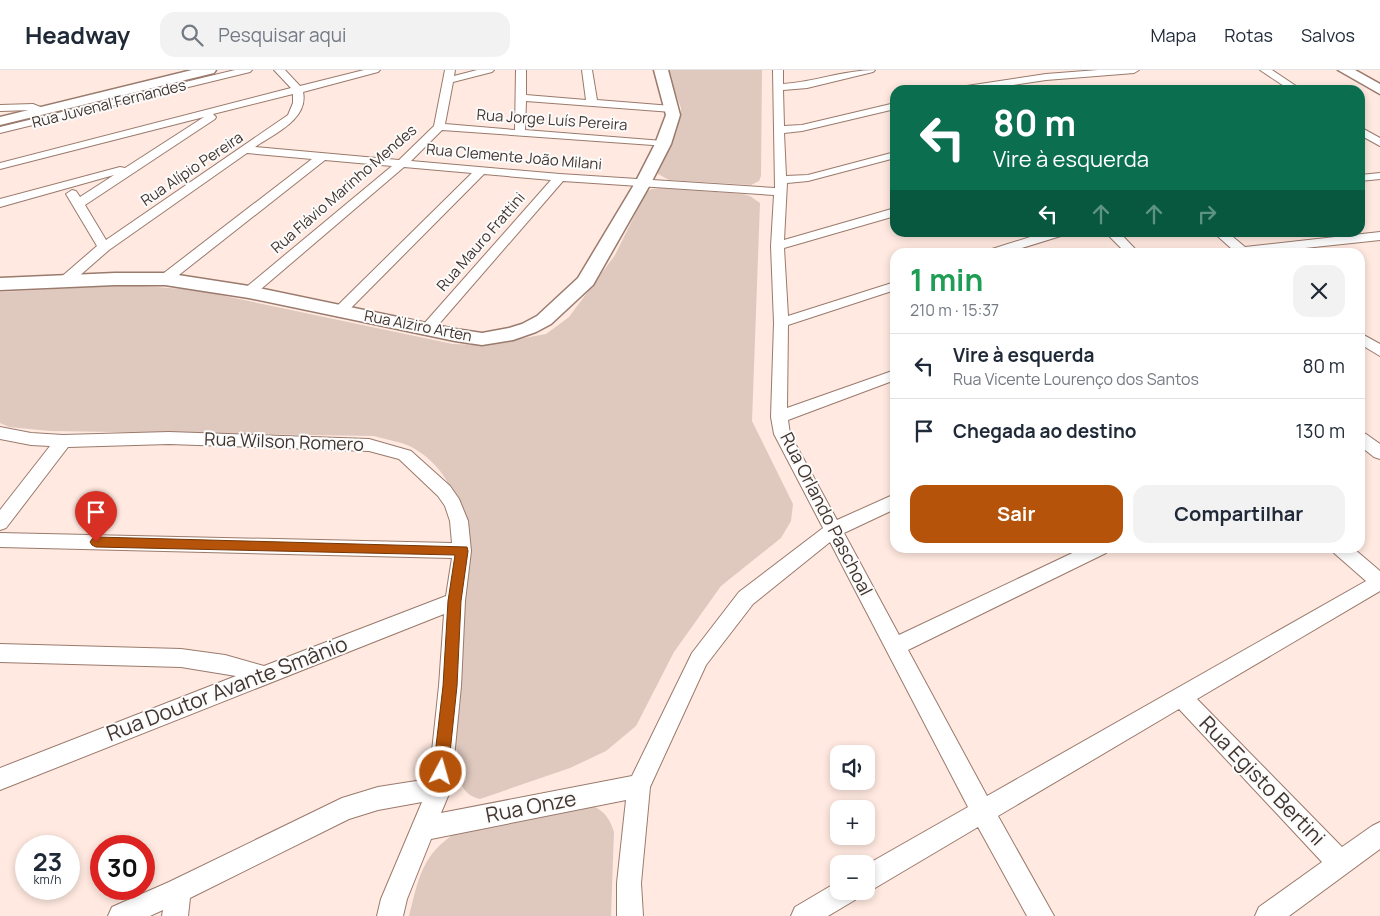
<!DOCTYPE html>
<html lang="pt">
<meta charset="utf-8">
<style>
body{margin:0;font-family:Manrope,sans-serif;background:#f2f2f3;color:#1f2937;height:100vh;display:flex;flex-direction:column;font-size:19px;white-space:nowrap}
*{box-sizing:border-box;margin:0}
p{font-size:16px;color:#747a83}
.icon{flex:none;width:28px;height:28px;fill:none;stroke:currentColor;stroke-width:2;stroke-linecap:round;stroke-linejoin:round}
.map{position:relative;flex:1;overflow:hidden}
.side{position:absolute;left:890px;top:178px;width:475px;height:305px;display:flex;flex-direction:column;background:#fff;border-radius:15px;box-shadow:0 2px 8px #0003}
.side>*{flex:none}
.banner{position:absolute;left:890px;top:15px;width:475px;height:152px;border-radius:15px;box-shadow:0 2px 8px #0003;background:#0b6e4f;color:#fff;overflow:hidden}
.fabs{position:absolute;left:830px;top:675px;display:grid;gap:10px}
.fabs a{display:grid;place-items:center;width:45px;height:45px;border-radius:10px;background:#fff;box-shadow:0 2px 8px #0003;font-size:25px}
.speed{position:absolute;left:15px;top:765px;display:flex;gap:10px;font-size:25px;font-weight:700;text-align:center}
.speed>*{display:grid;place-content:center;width:65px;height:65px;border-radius:50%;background:#fff;box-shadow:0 2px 8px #0003;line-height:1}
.speed small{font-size:12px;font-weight:400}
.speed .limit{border:8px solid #d22;background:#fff;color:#111}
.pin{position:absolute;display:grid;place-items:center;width:42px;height:42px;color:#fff;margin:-51px -21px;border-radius:50% 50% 50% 0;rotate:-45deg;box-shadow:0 0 5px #0007}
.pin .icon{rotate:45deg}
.me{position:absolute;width:55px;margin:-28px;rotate:6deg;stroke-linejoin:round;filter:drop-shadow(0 0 4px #0008)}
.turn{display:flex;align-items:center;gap:18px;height:105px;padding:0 20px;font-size:22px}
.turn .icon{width:65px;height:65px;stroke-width:2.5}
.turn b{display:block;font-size:35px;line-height:42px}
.lanes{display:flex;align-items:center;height:48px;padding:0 20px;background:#0003;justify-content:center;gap:25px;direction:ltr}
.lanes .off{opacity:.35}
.round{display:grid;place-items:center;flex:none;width:52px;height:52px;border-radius:15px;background:#f2f2f3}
.headline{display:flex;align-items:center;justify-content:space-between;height:85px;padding:0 20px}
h1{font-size:30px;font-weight:700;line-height:38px;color:#1e9e55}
.cta{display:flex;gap:10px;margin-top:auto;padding:10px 20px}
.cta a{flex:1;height:58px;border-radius:15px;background:#b45309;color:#fff;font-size:20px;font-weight:700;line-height:58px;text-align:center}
.cta a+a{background:#f2f2f3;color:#1f2937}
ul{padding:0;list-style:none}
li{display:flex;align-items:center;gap:15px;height:65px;padding:0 20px;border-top:1px solid #e0e1e3}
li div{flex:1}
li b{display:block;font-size:19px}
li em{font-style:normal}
header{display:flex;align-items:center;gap:30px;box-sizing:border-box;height:70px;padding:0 25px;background:#fff;border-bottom:1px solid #e0e1e3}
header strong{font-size:24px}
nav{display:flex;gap:28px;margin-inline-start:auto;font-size:18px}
.search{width:350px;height:45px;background:#f2f2f3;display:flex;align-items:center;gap:12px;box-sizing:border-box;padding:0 18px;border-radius:15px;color:#747a83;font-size:19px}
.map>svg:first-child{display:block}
.green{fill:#dfc9bf}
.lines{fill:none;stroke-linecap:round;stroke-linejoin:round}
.street-casing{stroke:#9a7a6c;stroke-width:2}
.secondary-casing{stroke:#9a7a6c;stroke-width:3}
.street{fill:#fff;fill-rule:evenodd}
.secondary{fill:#fff;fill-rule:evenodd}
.route{fill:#b45309;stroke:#753606}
.labels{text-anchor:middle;stroke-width:4;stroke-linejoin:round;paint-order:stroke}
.far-street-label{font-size:15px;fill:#42342e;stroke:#fbfbfb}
.street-label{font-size:18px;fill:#42342e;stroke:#fbfbfb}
.near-street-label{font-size:21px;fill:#42342e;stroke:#fbfbfb}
</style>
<header>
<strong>Headway</strong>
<div class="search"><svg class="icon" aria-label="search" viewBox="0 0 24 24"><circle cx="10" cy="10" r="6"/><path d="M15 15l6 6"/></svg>Pesquisar aqui</div>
<nav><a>Mapa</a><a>Rotas</a><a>Salvos</a></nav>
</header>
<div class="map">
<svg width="1380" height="846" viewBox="0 0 1380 846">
<rect width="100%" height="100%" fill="#ffe9e0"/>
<!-- green -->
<path class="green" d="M667 0H762L761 106 759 111 751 115 669 110 658 104 657 97 681 45V38Z
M662 118 743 124 750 126 760 133 752 351 793 434 791 451 781 468 721 516 674 582 636 656 606 681 570 698 480 729C454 723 458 696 456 674L465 467C458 430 449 400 415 379 404 372 387 370 374 366L50 361 9 357 0 353V222L130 215 196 220 453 274 483 275 513 270 546 264 557 256 569 247 615 185 646 122 652 119Z
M586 734C602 738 609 746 614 762L611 846H409C419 808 421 785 457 762Z"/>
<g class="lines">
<defs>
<path id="street" d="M235 0H252L250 2 0 63V57Z
M274 0H285L300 16 364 0H380L378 2 303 22C309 49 274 64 255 77L399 90 434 56 445 0H455L454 6 477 0H494L492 2 453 12 445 54 515 60 516 0H526V25L586 30 582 0H592L597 30 672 36 677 39 672 42 526 31 525 60 663 71 667 72 668 74 667 76 442 60 411 91 560 104 775 118 773 0H783V14C814 12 844 0 875 0L873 2 807 18 783 20 784 56 802 55 895 33V39L802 61 784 63 786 106 808 105 895 82V88L808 111 787 113 784 170 895 138V146L784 178 788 246 895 212V220L788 255 787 338 895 300V310L788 350 790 364 837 450 895 424V439L844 463 899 565 1083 478H1108L1106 483 908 580 987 726 1366 511 1334 483 1332 478H1353L1380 501V521L1197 629 1342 777 1372 756 1380 752V779L1289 846H1255L1259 837 1322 792 1179 639 998 746 1054 846H1027L978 757 875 818 866 821V795L968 737 830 472 753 534 706 595 650 717 641 813 643 846H617V813L626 730 431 769 407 829 403 846H377L381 829 422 732 378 740 349 749 190 828 188 846H162L163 840 150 846H108L112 837 169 812 342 728 378 717 429 709 439 616 444 544 0 720V698L236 606 181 597 0 592V574L181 579 225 585 264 596 446 526 452 488 0 477V463L452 473 450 451 445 436 438 426 399 389 369 381 169 374 68 377 6 458 0 460V440L50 376 31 375 0 369V357L31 363 63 365 169 362 369 369 411 381 450 416 459 429 468 451 471 481 465 531 461 616 451 719 441 743 632 706 692 583 739 522 823 458 774 364 771 347 774 253 771 176 774 125 563 111 432 262H422L420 259 422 256 551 110 484 104 345 244 340 245 333 241 335 238 472 103 404 97 254 225H244L242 222 244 219 392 96 325 90 170 212H160L158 209 160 206 312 89 247 83 109 180 70 214 65 215 58 211 60 208 97 176 66 124 72 120 76 121 80 127 114 105 0 137V129L120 97 125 98 204 47 0 99V93L291 18ZM293 24V33L288 45 106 170 85 135 215 49 216 47 213 44Z
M1098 0H1139L1134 3 1046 10 980 20H955L960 17 1046 4Z
M1260 0H1272L1302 20H1290Z
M33 34 48 40 43 43 32 40 0 41V35Z
M1360 57 1380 68V76L1360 65Z
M1380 103V109L1360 111V105Z
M1046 162H1066L1064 165 1009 182H991L992 179Z
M1105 162H1119L1138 182H1125Z
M1213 162H1227L1245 177 1380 162V170L1268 182H1232L1233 180Z
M1360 263 1380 274V286L1360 274Z
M1360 362 1366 364 1380 374V389L1374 387 1360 376Z
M839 811V821H858L855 830 828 846H791L795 837Z"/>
<path id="secondary" d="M192 0H216L214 3 0 55V47Z
M654 0H668L680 45 671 74 651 113 593 215 551 254 536 262 513 270 482 275 455 271 249 228 165 215H115L0 220V208L115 203H165L249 216 455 259 482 263 509 258 522 254 537 246 578 208 635 113 655 74 666 45Z
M1338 0H1355L1380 14V24Z"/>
</defs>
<!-- street casing -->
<use href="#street" class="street-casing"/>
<!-- secondary casing -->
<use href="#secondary" class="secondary-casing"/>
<!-- street -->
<use href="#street" class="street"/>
<!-- secondary -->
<use href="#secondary" class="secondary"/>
</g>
<!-- route -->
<path class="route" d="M96 467 467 477 468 481 461 531 457 616 448 702 446 707 441 709 435 707 433 702 443 616 448 531 455 485 96 477 92 475 90 472 92 469Z"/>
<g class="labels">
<!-- far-street labels -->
<g class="far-street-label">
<text transform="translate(109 34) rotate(-14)" y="5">Rua Juvenal Fernandes</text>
<text transform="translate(552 50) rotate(4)" y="5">Rua Jorge Luís Pereira</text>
<text transform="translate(514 87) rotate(5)" y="5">Rua Clemente João Milani</text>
<text transform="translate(192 99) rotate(-34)" y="5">Rua Alípio Pereira</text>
<text transform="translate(344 119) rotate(-41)" y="5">Rua Flávio Marinho Mendes</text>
<text transform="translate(481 172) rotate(-49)" y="5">Rua Mauro Frattini</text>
<text transform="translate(418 256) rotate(11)" y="5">Rua Alziro Arten</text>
</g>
<!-- street labels -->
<g class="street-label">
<text transform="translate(284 372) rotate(2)" y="6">Rua Wilson Romero</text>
<text transform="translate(826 444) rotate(63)" y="6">Rua Orlando Paschoal</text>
</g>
<!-- near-street labels -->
<g class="near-street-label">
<text transform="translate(227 619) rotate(-21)" y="7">Rua Doutor Avante Smânio</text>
<text transform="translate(1262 711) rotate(46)" y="7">Rua Egisto Bertini</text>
<text transform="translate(531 737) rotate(-11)" y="7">Rua Onze</text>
</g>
</g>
</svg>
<div class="fabs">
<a><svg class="icon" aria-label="sound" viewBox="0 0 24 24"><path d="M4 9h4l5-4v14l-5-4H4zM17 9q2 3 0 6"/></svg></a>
<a>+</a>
<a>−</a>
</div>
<div class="speed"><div>23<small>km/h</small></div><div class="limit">30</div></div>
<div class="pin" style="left:96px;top:472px;background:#d93025"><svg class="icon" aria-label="arrive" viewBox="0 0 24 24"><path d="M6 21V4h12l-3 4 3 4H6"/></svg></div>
<svg class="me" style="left:441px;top:702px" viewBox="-20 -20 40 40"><circle r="17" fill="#b45309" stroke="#fff" stroke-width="3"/><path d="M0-11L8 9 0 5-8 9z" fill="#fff"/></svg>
<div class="banner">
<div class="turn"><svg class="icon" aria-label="left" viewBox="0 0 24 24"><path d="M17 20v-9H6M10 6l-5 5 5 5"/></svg><div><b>80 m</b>Vire à esquerda</div></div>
<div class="lanes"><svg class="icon" aria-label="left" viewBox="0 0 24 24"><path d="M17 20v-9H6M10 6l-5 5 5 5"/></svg><svg class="icon off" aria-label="ahead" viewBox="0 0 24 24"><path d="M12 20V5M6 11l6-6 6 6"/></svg><svg class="icon off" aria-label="ahead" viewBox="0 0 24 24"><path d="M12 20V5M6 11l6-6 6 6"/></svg><svg class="icon off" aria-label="right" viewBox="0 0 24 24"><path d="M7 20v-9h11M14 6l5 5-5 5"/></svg></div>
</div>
<section class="side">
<div class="headline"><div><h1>1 min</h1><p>210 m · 15:37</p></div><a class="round"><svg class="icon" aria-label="close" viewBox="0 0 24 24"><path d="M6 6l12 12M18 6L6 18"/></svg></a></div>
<ul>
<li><svg class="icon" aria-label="left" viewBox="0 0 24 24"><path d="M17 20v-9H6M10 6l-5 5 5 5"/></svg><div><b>Vire à esquerda</b><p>Rua Vicente Lourenço dos Santos</p></div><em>80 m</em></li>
<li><svg class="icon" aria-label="arrive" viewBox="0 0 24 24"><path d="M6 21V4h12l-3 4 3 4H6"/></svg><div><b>Chegada ao destino</b></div><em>130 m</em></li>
</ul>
<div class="cta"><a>Sair</a><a>Compartilhar</a></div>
</section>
</div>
